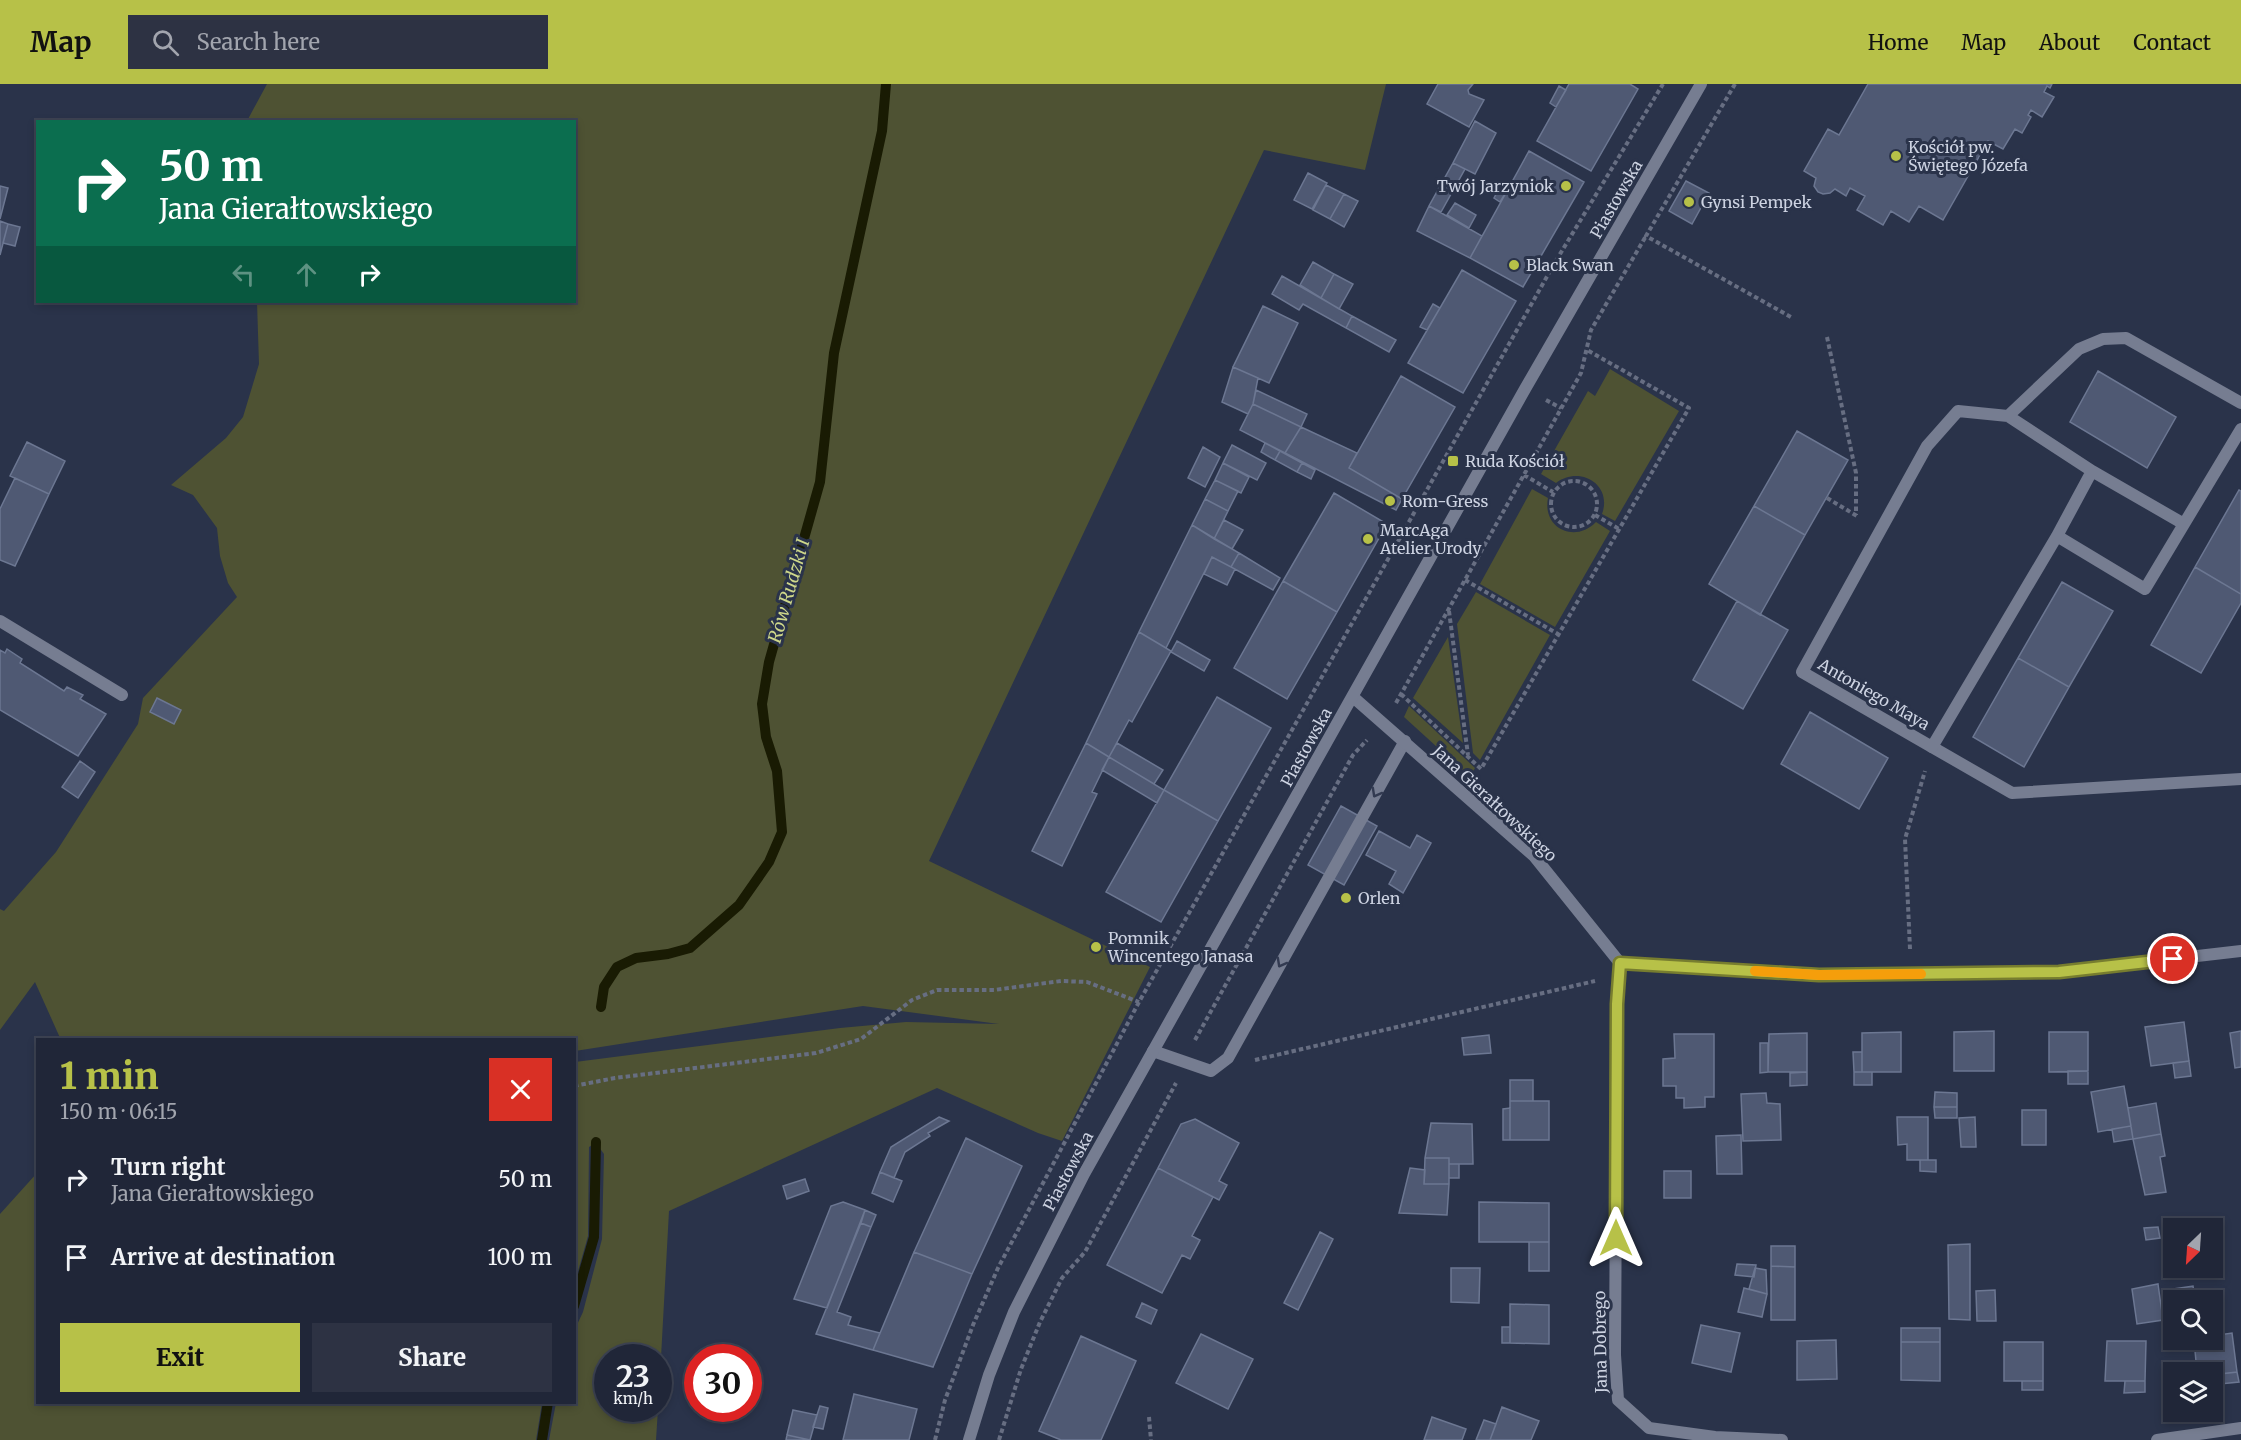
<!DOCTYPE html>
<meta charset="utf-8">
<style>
body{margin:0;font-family:Merriweather,serif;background:#2d3243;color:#f1f3f6;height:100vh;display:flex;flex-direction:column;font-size:22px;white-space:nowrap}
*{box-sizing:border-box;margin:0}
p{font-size:20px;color:#a2a5ae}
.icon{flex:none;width:33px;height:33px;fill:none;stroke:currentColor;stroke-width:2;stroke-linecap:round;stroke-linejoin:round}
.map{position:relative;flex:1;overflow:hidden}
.details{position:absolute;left:36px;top:954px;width:540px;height:366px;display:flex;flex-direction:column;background:#202638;border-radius:0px;box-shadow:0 3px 9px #0003,0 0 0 2px #3d4353}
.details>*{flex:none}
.banner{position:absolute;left:36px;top:36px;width:540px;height:183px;border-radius:0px;box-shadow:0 3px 9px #0003,0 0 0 2px #3d4353;background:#0b6e4f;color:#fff;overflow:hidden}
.needle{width:39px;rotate:205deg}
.tools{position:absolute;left:2163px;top:1134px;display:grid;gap:12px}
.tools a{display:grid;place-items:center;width:60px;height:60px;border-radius:0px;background:#202638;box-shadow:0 3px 9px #0003,0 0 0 2px #3d4353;font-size:30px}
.speed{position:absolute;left:594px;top:1260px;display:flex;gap:12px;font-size:30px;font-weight:700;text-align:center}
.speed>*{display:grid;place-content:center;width:78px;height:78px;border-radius:50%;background:#202638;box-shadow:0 3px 9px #0003,0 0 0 2px #3d4353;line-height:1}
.speed small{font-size:15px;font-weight:400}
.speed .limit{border:9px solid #d22;background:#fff;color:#111}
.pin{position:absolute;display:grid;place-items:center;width:51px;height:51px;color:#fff;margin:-26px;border:3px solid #fff;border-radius:50%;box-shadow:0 2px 6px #0007}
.me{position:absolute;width:66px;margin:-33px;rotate:0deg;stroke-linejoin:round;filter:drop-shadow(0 0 4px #0008)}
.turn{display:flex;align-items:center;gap:21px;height:126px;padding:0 24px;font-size:27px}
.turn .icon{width:78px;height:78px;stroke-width:2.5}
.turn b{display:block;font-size:42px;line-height:51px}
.lanes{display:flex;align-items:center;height:57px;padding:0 24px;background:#0003;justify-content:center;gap:30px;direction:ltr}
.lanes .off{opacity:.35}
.round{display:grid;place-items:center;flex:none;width:63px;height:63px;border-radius:0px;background:#2d3243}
.head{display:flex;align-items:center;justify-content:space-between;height:102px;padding:0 24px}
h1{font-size:36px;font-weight:800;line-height:45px;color:#b7c148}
.action{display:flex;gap:12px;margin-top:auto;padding:12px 24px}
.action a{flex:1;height:69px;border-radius:0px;background:#b7c148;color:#111;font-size:24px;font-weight:800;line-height:69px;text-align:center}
.action a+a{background:#2d3243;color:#f1f3f6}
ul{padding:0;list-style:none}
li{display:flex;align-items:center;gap:18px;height:78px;padding:0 24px}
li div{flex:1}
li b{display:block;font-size:22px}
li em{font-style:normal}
header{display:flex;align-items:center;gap:36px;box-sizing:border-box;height:84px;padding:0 30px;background:#b7c148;color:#111}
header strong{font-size:28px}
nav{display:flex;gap:33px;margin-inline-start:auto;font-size:21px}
.search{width:420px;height:54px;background:#2d3243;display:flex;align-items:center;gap:15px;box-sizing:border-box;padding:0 21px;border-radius:0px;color:#a2a5ae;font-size:22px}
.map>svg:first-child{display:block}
.green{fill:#4e5233}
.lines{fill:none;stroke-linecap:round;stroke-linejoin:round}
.stream{stroke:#191b03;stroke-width:10}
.building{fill:#4f5973;stroke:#6c7792;stroke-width:1.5}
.path{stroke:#676e82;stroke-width:4;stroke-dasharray:4.5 3;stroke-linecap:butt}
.service{stroke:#767d91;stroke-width:12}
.minor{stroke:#767d91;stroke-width:12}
.tertiary{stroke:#767d91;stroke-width:12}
.oneway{stroke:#323a51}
.route-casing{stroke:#777d2f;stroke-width:15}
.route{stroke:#b7c148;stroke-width:10}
.slow{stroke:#f59e0b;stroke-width:10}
.poi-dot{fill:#b7c148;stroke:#2a334a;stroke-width:2}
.labels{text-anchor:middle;stroke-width:6;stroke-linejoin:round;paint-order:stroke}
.poi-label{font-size:16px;fill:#cdd3e2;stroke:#2a334a;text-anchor:start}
.street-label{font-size:16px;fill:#cdd3e2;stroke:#2a334a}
.water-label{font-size:18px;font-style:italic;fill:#ced78a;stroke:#2a334a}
</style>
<header>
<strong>Map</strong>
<div class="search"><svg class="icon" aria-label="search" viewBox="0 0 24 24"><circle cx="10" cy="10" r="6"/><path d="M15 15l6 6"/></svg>Search here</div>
<nav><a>Home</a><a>Map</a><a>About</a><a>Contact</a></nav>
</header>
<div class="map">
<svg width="2241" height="1356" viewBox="0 0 2241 1356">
<rect width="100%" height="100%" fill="#2a334a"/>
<!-- green -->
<path class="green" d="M267 0H1386L1365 86 1264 66 929 777 1150 883 1062 1057 1038 1049 937 1004 669 1127 659 1310 658 1274H608V1324L658 1325 656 1356H549L556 1319 574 1318 575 1245 583 1228 602 1155 604 1070 596 1059 589 1063 588 1152 575 1198V978L840 944 906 938 999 940 863 922 575 967 574 956H61L35 898 0 946V825L4 827 56 768 138 640 143 614 237 513 228 499 220 472 217 444 193 411 171 401 226 354 243 333 259 280 257 218H574V38L247 37Z
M1610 285 1679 327 1615 437 1602 430C1613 400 1579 381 1556 399L1541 390 1588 307 1595 312Z
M1532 405 1548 414C1542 444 1575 460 1596 438L1610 447 1555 543 1480 500Z
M1476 508 1550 551 1480 676 1473 669 1457 540Z
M1448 553 1463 659 1413 614Z
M1409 622 1475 684 1470 693 1404 633Z
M37 1089 38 1318 542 1319 536 1356H0V1130Z"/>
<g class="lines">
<!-- stream -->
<path class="stream" d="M601 923 604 903 617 883 636 874 668 870 690 864 739 821 769 778 782 748 777 687 766 653 762 620 769 578 820 398 834 269 882 47 886 0
M574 1222 594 1153 596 1058
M542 1356 548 1318"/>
</g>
<!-- building -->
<path class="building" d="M1438 0H1473L1468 6 1469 10 1484 16 1469 43 1427 20Z
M1569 0H1630L1638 5 1591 87 1537 57Z
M1868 0H2052L2050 4 2047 2 2044 8 2054 13 2042 33 2031 26 2028 31 2031 33 2022 49 2015 45 2003 65 1988 57 1943 136 1919 122 1909 138 1891 127 1883 141 1857 126 1865 112 1850 104 1846 112 1835 105 1830 109 1823 110 1818 108 1814 102 1816 94 1804 87 1828 45 1839 51Z
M1559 2 1566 6 1556 23 1550 19Z
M1475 37 1496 49 1475 90 1453 79Z
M1529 67 1584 98 1523 203 1470 174Z
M1453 79 1465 85 1441 128 1429 122Z
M1308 89 1327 99 1312 125 1294 116Z
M1686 97 1709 109 1692 140 1669 127Z
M1326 101 1344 110 1330 135 1313 126Z
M1501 101 1508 105 1500 118 1494 114Z
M0 102 8 104 0 135Z
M1344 110 1358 117 1344 143 1330 135Z
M1455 119 1476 131 1469 144 1447 131Z
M1429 122 1482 152 1470 174 1417 147Z
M0 137 8 140 0 171Z
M8 140 20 143 15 162 3 159Z
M1313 178 1334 190 1321 214 1300 201Z
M1462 186 1516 217 1463 309 1408 279Z
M1334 190 1353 200 1339 225 1321 214Z
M1282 192 1352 232 1346 244 1303 220 1299 226 1272 210Z
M1433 220 1440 224 1427 246 1420 243Z
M1263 222 1298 239 1269 299 1233 283Z
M1352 232 1396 256 1389 268 1346 244Z
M1233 283 1258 294 1253 320 1248 330 1222 318Z
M2098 287 2176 333 2147 384 2070 338Z
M1401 292 1455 323 1402 415 1349 384Z
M1256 306 1307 330 1301 343 1253 320Z
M1253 320 1301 343 1285 369 1240 346Z
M1301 343 1357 369 1349 384 1402 415 1396 426 1285 369Z
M1797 347 1848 376 1805 451 1754 422Z
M27 358 65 377 49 410 10 392Z
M1265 359 1280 367 1275 376 1261 368Z
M1232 361 1266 379 1257 396 1223 379Z
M1203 363 1220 373 1205 403 1188 394Z
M1280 367 1302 379 1297 388 1275 376Z
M1223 379 1249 393 1241 409 1215 396Z
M1302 379 1315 386 1311 395 1297 388Z
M15 394 49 410 15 482 0 476V425Z
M1215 396 1238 407 1228 427 1205 415Z
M2239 406 2241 407V510L2195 483Z
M1334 409 1387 440 1337 528 1283 497Z
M1205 415 1228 427 1214 455 1192 441Z
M1754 422 1805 451 1760 531 1709 500Z
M1224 436 1243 446 1232 465 1214 455Z
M1192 441 1239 469 1231 483 1212 473 1166 564 1139 548Z
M1239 469 1280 494 1273 506 1231 483Z
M1212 473 1235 485 1227 501 1204 490Z
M2195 483 2241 510V519L2201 589 2151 561Z
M1283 497 1337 528 1287 615 1234 584Z
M2062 498 2113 527 2069 603 2018 574Z
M1737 517 1788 546 1743 625 1693 596Z
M1139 548 1171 567 1132 638 1129 636 1109 673 1086 659Z
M1177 557 1210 576 1204 587 1171 568Z
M7 565 22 575 20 579 64 607 67 603 83 611 80 615 106 630 78 672 0 626V566L5 569Z
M2018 574 2069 603 2024 683 1973 653Z
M1217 613 1271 644 1218 737 1164 706Z
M157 614 181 626 174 640 150 628Z
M1810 628 1888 674 1859 725 1781 680Z
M1086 659 1109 673 1092 708 1097 710 1062 782 1032 767Z
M1117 659 1163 686 1154 700 1109 673Z
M1109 673 1164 706 1157 719 1102 686Z
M80 677 95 688 78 714 62 703Z
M1164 706 1218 737 1161 838 1106 808Z
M1341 722 1377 742 1344 801 1308 781Z
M1379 747 1410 764 1417 751 1431 759 1403 809 1389 800 1396 787 1366 771Z
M2184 938 2189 977 2151 982 2145 943Z
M1994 947V987H1954V948Z
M2241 947V983L2235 984 2230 949Z
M1901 948V988H1862V949Z
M2049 948H2088V987L2049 988Z
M1807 949V988H1768L1769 950Z
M1674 950H1714V1013H1705V1023L1684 1024V1014H1676V1002H1663V975L1675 974Z
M1489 951 1491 969 1464 971 1462 954Z
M1760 959H1768V988L1760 989Z
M1853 968H1862V988H1854Z
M2189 977 2191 992 2175 994 2173 979Z
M2068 987H2088V1000H2068Z
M1807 988V1001L1790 1002V989Z
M1854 988H1872V1001H1854Z
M1510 996H1533V1017H1510Z
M2124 1002 2131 1042 2098 1048 2091 1008Z
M1935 1008 1957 1009V1023H1934Z
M1766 1009 1767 1019 1780 1020 1781 1056 1743 1057 1741 1010Z
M1510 1017H1549V1056H1510Z
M2156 1019 2161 1050 2133 1055 2128 1024Z
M1934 1023H1957V1034H1935Z
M1510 1024V1056H1503V1025Z
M2022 1026H2046V1061H2022Z
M939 1033 949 1037 928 1049 930 1052 905 1068 894 1094 880 1088 891 1063Z
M1897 1033H1928V1076H1907V1060L1898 1061Z
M1975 1033 1976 1063H1961L1959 1034Z
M1195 1035 1239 1059 1219 1097 1227 1101 1219 1116 1158 1084 1181 1040Z
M1431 1039 1472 1040 1473 1080H1449V1074H1425Z
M2131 1042 2133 1055 2114 1058 2112 1045Z
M2161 1050 2165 1072 2160 1073 2166 1108 2145 1111 2133 1055Z
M1741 1051 1742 1090H1717L1716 1052Z
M966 1054 1022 1082 972 1190 914 1168Z
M1425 1074H1449V1100H1424Z
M1920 1076H1936V1088L1920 1087Z
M1449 1080H1459V1094H1449Z
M1158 1084 1213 1113 1192 1152 1200 1156 1190 1175 1182 1171 1162 1209 1107 1181Z
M1410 1084 1425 1086 1424 1100H1449L1447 1131 1399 1129Z
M1664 1087H1691V1114H1664Z
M880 1088 902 1097 893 1118 872 1109Z
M805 1095 809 1107 787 1115 783 1102Z
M843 1118 865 1126 827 1224 794 1215 831 1122Z
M1479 1118 1549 1119V1158H1479Z
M865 1126 876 1131 871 1143 861 1139Z
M861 1139 871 1143 837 1228 851 1233 848 1241 880 1249 873 1266 816 1250Z
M2158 1143 2160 1154 2146 1156 2144 1144Z
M1320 1148 1333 1155 1298 1226 1284 1219Z
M1529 1158H1549V1187H1529Z
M1970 1160V1236L1949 1235 1948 1161Z
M1771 1162H1795V1183L1771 1182Z
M914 1168 972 1190 933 1283 873 1266Z
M1737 1180 1756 1181 1754 1193 1735 1191Z
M1771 1182 1795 1183V1236H1771Z
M1451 1184H1480L1479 1219 1451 1218Z
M1755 1184 1766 1186 1767 1210 1749 1205Z
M2158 1200 2163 1236 2137 1240 2132 1205Z
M2193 1202 2195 1216H2174V1239H2172L2167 1206Z
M1744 1204 1767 1210 1762 1233 1738 1228Z
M1995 1206 1996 1237H1977L1976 1207Z
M1142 1219 1157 1226 1151 1240 1136 1233Z
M1510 1220 1549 1221V1260L1510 1259Z
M1701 1241 1740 1249 1731 1288 1692 1279Z
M1502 1243H1510V1259H1502Z
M1901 1244H1940V1258H1901Z
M2232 1249 2237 1288 2212 1291V1288H2197L2194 1256H2212V1252Z
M1201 1250 1253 1275 1228 1325 1176 1299Z
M1081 1252 1136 1277 1101 1356H1061L1039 1347Z
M1836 1256 1837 1295 1797 1296V1257Z
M2107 1257H2146L2145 1297H2105Z
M1901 1258H1940V1297L1901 1296Z
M2004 1258H2043V1297H2004Z
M2237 1288 2239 1298 2220 1300 2219 1290Z
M2022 1297H2043V1306H2022Z
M2125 1297H2145V1308L2124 1309Z
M854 1310 917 1325 909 1356H843Z
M820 1322 828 1324 823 1345 813 1343Z
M1502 1323 1539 1337 1531 1356H1490Z
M793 1326 817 1331 810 1356 787 1351Z
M1432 1333 1466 1345 1462 1356H1424Z
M1484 1336 1496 1340 1490 1356H1476Z
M787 1351 810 1356H786Z"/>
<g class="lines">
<!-- path -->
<path class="path" d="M1735 0 1646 152 1791 233
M1827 253 1856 389V431
M1546 316 1561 324
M1524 391 1553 408
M1551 420a23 23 0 1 1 46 0a23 23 0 1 1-46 0Z
M1827 414 1857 432
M1595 431 1619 445
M1465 496 1558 550
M1449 527 1468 671
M1401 610 1481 685 1689 324 1587 266
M1396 619 1581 289 1591 246 1646 152
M1910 865 1905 755 1925 687
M1195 956 1353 671 1367 656
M1255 976 1595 897
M574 1002 615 994 816 969 861 955 912 916 937 906H994L1061 897 1087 898 1139 918
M1149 1333 1151 1356
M935 1356 945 1316 973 1241 998 1184 1139 918 1554 180 1663 0
M999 1356 1021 1285 1040 1238 1062 1194 1085 1168 1176 999"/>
<!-- service -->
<path class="service" d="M1932 663 2012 709 2241 695
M1153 967 1211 987 1228 974 1405 657"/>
<!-- minor -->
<path class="minor" d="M2008 332 2092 387 2057 452 1932 663 1802 588 1927 362 1958 327 2008 332 2079 265 2103 255 2126 254 2241 319
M2092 387 2184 440
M2057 452 2145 505 2241 345
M0 537 122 611
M1353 613 1534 772 1620 879 1819 891 2059 888 2241 867
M1620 879 1617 920 1615 1271 1618 1316 1649 1344 1715 1353 1782 1356
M2157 1356 2241 1344"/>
<!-- tertiary -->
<path class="tertiary" d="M969 1356 989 1291 1014 1228 1084 1090 1525 305 1701 0"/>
</g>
<!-- one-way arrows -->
<defs><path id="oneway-chevron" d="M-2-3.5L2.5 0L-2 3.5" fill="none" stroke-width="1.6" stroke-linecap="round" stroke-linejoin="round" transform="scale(1.5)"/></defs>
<g class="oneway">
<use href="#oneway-chevron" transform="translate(1376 709) rotate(119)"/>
<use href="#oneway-chevron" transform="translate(1281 879) rotate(119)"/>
</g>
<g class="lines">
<defs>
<path id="route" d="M1616 1154 1617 920 1620 879 1819 891 2059 888 2173 875"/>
</defs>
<!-- route casing -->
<use href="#route" class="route-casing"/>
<!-- route -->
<use href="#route" class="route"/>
<!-- slow -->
<path class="slow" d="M1755 887 1819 891 1921 890"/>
</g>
<!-- markers -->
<g class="poi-dot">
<circle cx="1896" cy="72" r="6"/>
<circle cx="1566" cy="102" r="6"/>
<circle cx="1689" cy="118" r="6"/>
<circle cx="1514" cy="181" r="6"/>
<rect x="1447" y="371" width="12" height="12" rx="3"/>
<circle cx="1390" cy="417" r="6"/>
<circle cx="1368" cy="455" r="6"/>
<circle cx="1346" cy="814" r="6"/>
<circle cx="1096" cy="863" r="6"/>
</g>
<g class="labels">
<!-- poi labels -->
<g class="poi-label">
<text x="1908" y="69">Kościół pw.<tspan x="1908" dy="18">Świętego Józefa</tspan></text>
<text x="1554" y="108" text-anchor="end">Twój Jarzyniok</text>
<text x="1701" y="124">Gynsi Pempek</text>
<text x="1526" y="187">Black Swan</text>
<text x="1465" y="383">Ruda Kościół</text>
<text x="1402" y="423">Rom-Gress</text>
<text x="1380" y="452">MarcAga<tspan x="1380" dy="18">Atelier Urody</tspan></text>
<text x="1358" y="820">Orlen</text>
<text x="1108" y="860">Pomnik<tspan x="1108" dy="18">Wincentego Janasa</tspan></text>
</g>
<!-- street labels -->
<g class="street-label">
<text transform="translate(1616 115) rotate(-60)" y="6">Piastowska</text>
<text transform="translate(1874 610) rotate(30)" y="6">Antoniego Maya</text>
<text transform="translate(1306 663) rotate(-61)" y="6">Piastowska</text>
<text transform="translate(1495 719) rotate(43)" y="6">Jana Gierałtowskiego</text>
<text transform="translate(1068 1087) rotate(-62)" y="6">Piastowska</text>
<text transform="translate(1600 1258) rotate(-91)" y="6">Jana Dobrego</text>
</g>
<!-- water labels -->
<g class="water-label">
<text transform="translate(789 507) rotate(-74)" y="6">Rów Rudzki I</text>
</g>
</g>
</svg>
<div class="tools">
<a><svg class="needle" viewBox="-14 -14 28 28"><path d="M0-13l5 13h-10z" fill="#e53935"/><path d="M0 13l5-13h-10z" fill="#a2a5ae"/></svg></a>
<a><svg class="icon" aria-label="search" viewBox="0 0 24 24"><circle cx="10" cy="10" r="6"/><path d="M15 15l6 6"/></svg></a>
<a><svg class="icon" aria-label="layers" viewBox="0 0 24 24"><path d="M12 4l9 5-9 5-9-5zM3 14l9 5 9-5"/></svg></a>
</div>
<div class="speed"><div>23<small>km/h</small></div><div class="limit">30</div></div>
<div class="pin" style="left:2173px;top:875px;background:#d93025"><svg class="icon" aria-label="arrive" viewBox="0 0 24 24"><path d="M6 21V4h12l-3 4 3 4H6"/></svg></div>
<svg class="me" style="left:1616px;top:1154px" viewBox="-20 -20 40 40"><path d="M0-17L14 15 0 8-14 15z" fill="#b7c148" stroke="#fff" stroke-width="4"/></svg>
<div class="banner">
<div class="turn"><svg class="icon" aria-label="right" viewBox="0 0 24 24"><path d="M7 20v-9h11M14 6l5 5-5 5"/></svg><div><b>50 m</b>Jana Gierałtowskiego</div></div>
<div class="lanes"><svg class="icon off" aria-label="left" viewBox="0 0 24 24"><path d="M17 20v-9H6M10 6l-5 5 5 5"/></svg><svg class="icon off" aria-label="ahead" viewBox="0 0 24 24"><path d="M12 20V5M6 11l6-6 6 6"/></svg><svg class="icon" aria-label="right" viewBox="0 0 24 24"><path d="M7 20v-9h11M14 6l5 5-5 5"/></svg></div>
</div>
<section class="details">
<div class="head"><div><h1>1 min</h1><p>150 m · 06:15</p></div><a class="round" style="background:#d93025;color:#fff"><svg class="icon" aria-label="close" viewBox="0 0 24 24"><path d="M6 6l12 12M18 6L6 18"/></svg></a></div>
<ul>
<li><svg class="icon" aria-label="right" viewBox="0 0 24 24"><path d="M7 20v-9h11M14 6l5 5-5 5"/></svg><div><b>Turn right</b><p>Jana Gierałtowskiego</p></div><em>50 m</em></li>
<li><svg class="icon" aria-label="arrive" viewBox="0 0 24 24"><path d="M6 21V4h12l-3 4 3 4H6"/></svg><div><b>Arrive at destination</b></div><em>100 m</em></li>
</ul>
<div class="action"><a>Exit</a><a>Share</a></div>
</section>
</div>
